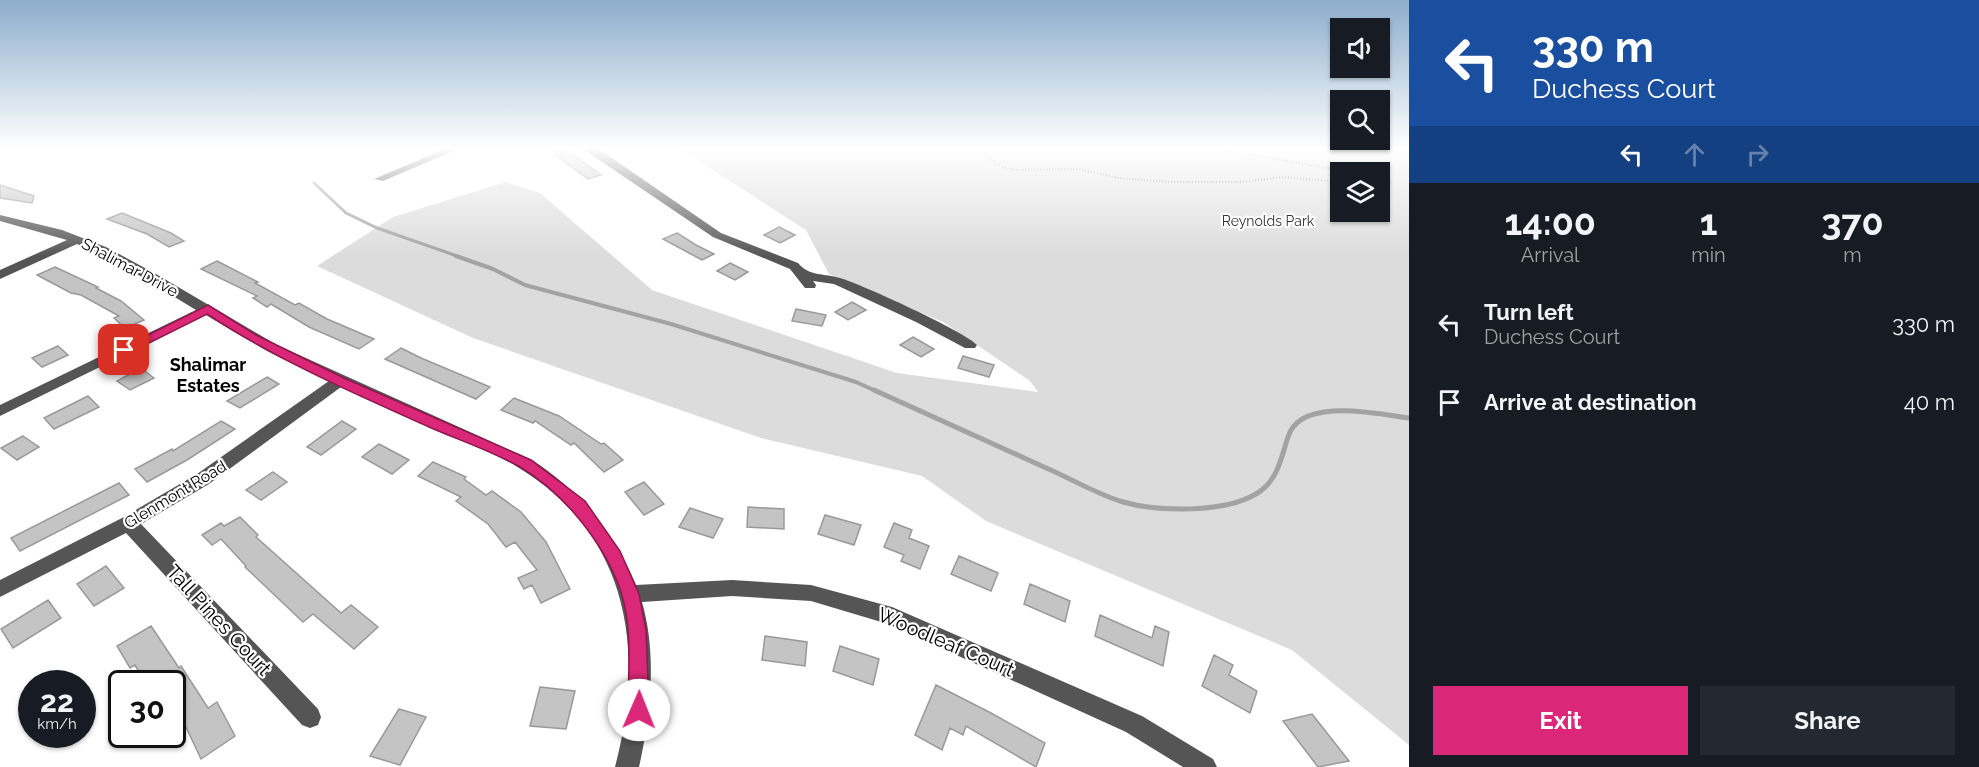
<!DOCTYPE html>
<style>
body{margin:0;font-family:Raleway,sans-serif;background:#242831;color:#f1f3f6;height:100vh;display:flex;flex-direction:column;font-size:22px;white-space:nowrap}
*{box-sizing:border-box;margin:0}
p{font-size:20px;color:#9ea1a6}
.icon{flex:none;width:33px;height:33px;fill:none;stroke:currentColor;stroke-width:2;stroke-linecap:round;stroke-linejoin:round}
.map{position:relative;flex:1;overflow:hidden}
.side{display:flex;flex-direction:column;background:#171b24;width:570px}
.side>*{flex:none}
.guide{background:#1a4fa0;color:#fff;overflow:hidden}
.tools{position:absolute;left:1330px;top:18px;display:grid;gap:12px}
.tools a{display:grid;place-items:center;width:60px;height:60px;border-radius:0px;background:#171b24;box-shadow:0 2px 4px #0004;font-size:30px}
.speed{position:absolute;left:18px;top:670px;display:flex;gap:12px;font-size:30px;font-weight:700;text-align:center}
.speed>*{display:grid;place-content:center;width:78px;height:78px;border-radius:50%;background:#171b24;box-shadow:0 2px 4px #0004;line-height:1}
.speed small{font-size:15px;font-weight:400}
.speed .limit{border:3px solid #111;border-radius:9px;background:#fff;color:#111}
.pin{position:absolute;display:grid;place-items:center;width:51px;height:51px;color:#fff;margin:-26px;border-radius:12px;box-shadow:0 3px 9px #0006}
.me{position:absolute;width:66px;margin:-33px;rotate:1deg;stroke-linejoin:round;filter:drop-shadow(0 0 4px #0008)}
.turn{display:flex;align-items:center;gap:21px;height:126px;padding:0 24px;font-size:27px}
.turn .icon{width:78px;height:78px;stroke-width:2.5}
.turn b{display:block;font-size:42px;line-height:51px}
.lanes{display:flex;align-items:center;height:57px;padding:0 24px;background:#0003;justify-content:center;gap:30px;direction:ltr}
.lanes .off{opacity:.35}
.eta{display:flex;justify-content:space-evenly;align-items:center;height:102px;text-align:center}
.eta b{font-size:36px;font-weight:700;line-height:42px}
.primary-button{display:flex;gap:12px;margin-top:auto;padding:12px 24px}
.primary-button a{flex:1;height:69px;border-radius:0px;background:#db2777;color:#fff;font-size:24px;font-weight:700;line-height:69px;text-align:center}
.primary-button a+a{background:#242831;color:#f1f3f6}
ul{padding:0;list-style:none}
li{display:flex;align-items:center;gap:18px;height:78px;padding:0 24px}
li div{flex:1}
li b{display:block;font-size:22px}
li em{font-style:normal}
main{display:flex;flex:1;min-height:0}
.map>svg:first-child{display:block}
.green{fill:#dcdcdc;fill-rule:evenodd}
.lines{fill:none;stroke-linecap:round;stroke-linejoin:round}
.stream-far2{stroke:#a3a3a3;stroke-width:3}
.stream-far1{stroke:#a3a3a3;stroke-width:4}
.stream{stroke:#a3a3a3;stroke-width:5}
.building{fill:#c4c4c4;stroke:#999;stroke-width:1.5}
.path{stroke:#777;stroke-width:2;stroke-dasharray:1 2;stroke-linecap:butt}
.minor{fill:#555;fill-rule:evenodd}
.route{fill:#db2777;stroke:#8e194d;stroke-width:1.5}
.labels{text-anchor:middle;stroke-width:4.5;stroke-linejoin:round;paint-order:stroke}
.far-park-label{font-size:14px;fill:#333;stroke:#fff}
.street-label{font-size:16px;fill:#000;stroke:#fff}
.neighbourhood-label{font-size:18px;font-weight:bold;fill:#000;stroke:#fff}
.near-street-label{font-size:20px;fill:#000;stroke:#fff}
</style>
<main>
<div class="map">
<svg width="1409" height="767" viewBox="0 0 1409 767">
<rect width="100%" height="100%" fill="#fff"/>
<!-- green -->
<path class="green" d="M680 149H1409V745L1292 650 986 521 922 476 761 438 473 338 317 266 393 217 506 182 540 193 652 290 897 373 1038 392 1030 381 943 322 829 274 806 230ZM1341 172H1380V212H1341Z"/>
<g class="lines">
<!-- stream-far2 -->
<path class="stream-far2" d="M314 183 346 213 377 228 460 257"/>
<!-- stream-far1 -->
<path class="stream-far1" d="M456 256 493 269 525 285 671 324 856 382 878 392"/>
<!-- stream -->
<path class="stream" d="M874 390C931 416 987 441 1044 467 1070 478 1096 494 1123 502 1159 512 1224 513 1256 494 1278 481 1281 458 1288 437 1300 396 1379 414 1409 418"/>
</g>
<!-- building -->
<path class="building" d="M559 149H565L601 175 588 179 555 155Z
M0 185 34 196 32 203 0 198Z
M122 213 171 233 184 241 169 247 147 234 107 219Z
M779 227 795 235 780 243 764 235Z
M677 233 696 245 714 254 702 260 663 239Z
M217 261 258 282 255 283 295 305 299 303 327 319 374 339 359 349 309 327 271 304 267 307 253 298 257 296 201 269Z
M730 263 748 272 735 280 717 271Z
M55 267 98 287 96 288 121 301 144 320 125 328 114 318 119 316 81 295 71 293 37 275Z
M852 302 866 310 848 320 835 312Z
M796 309 826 315 822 326 792 321Z
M913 337 934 349 921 357 900 345Z
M58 346 68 355 42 367 32 358Z
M401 348 421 358 490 387 476 399 385 359Z
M963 356 994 365 989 377 958 368Z
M141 368 154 378 130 390 117 381Z
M267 377 279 384 240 408 227 401Z
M88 396 99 407 54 429 44 418Z
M514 398 559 416 601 444 604 443 623 460 604 472 574 443 571 445 535 421 533 423 501 410Z
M221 421 235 429 187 460 147 482 135 469 172 449 173 451Z
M342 421 356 429 321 455 307 447Z
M23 436 39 447 17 460 1 448Z
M379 444 409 460 392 474 362 457Z
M433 462 466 477 464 479 486 495 492 491 521 512 546 542 570 589 541 603 532 585 524 589 518 578 537 570 515 542 506 547 488 524 456 501 461 497 418 476Z
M273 472 287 482 261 500 246 490Z
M644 482 664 504 644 515 625 492Z
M119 483 129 495 20 551 11 538Z
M748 507 784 509V529L747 527Z
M690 508 723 519 713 538 679 527Z
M825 515 861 525 854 545 818 534Z
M240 517 258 535 256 537 341 613 351 605 378 627 354 649 313 614 303 622 245 567 246 566 221 539 212 545 202 535 221 523 224 526Z
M894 523 912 530 909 538 929 546 920 569 901 561 904 555 884 547Z
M959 556 998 573 991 591 951 574Z
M106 566 124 588 94 606 77 584Z
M1030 584 1070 601 1065 622 1024 604Z
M48 600 61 618 13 648 1 629Z
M1100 615 1152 638 1155 626 1169 632 1163 666 1095 636Z
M151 626 179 668 181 666 208 708 217 702 235 736 201 759 176 706 172 709V684H146L135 665 130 668 117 646Z
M765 636 807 642 805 666 762 660Z
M840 646 879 659 873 685 833 671Z
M1214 655 1233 665 1229 675 1257 691 1250 713 1202 686Z
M936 685 991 713 1045 743 1036 767 966 726 963 735 950 728 942 750 915 735Z
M540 687 575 691 566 729 530 726Z
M399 709 426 717 400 765 370 756Z
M1312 714 1349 761 1318 767 1283 721Z"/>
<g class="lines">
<!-- path -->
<path class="path" d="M982 149 997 165 1014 170 1078 169 1119 178 1168 182H1240L1283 177 1341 182
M1219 149 1333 169 1376 172
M1380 174 1391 182 1390 185 1380 187"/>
<!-- minor -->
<path class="minor" d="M445 149H458L383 181 374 179Z
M583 149H595L606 154 721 233 798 263C810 277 824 273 840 278 861 284 966 332 977 345L975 348H965L916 322 834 284 813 281 816 285 815 288H805L790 269 713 237Z
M0 215 62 230 106 247 156 274 277 345 532 460C580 491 614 532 636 585L732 580 811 585 892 607 1142 716 1213 759 1217 767H1183L1126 732 888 624 811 601 732 596 642 602C657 654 651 714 639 767H615C646 650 629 535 519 468 495 453 469 444 444 434 410 419 375 403 341 387L209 484 141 524 318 709 321 717 318 725 310 728 302 725 126 533 0 597V580L122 518 197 474 329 381 267 351 206 315 0 416V405L196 310 122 265 77 244 0 279V270L67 240 0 221Z"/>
</g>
<!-- sky -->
<linearGradient id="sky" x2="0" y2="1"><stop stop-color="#8cadcc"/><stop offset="0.58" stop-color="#fff"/><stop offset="1" stop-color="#fff" stop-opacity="0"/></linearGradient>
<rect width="1409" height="256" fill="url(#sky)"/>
<!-- route -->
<path class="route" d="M208 305 256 335 344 378 531 460 585 501 620 551 639 594 646 630 649 710 646 717 639 720 631 717 628 710C628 672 633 629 621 592 605 544 564 493 520 467 492 451 459 440 429 427 353 393 277 360 207 314L129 353H120L118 350Z"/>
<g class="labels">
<!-- far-park labels -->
<g class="far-park-label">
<text x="1268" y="226">Reynolds Park</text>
</g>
<!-- street labels -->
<g class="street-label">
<text transform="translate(130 267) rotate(28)" y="6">Shalimar Drive</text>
<text transform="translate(175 494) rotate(-31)" y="6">Glenmont Road</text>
</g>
<!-- neighbourhood labels -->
<g class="neighbourhood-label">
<text x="208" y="371">Shalimar<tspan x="208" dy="21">Estates</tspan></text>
</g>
<!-- near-street labels -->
<g class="near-street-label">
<text transform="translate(219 620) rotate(47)" y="7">Tall Pines Court</text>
<text transform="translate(946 642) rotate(23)" y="7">Woodleaf Court</text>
</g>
</g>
</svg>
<div class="tools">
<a><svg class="icon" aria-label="sound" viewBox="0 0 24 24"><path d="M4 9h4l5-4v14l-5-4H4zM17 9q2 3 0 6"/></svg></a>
<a><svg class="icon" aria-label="search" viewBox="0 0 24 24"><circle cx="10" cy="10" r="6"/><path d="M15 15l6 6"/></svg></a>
<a><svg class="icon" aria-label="layers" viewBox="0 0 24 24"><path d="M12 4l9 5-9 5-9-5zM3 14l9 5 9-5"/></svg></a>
</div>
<div class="speed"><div>22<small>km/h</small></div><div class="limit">30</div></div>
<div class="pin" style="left:124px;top:350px;background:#d93025"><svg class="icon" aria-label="arrive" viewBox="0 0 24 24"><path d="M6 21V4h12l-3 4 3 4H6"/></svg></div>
<svg class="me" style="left:639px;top:710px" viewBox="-20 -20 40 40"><circle r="19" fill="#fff"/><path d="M0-13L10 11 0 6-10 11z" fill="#db2777"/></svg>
</div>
<section class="side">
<div class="guide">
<div class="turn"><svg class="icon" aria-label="left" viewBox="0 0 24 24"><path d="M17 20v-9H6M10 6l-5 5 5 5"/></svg><div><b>330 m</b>Duchess Court</div></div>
<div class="lanes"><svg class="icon" aria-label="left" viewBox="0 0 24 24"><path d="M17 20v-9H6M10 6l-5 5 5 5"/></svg><svg class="icon off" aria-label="ahead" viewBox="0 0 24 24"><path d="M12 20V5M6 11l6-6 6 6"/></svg><svg class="icon off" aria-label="right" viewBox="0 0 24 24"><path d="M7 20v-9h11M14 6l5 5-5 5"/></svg></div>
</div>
<div class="eta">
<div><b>14:00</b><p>Arrival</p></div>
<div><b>1</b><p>min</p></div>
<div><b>370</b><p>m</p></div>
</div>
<ul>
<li><svg class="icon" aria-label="left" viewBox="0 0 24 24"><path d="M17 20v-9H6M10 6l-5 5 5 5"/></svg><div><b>Turn left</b><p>Duchess Court</p></div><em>330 m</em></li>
<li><svg class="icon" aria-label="arrive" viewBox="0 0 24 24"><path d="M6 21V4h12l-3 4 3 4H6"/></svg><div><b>Arrive at destination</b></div><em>40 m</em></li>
</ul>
<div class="primary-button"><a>Exit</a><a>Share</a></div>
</section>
</main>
